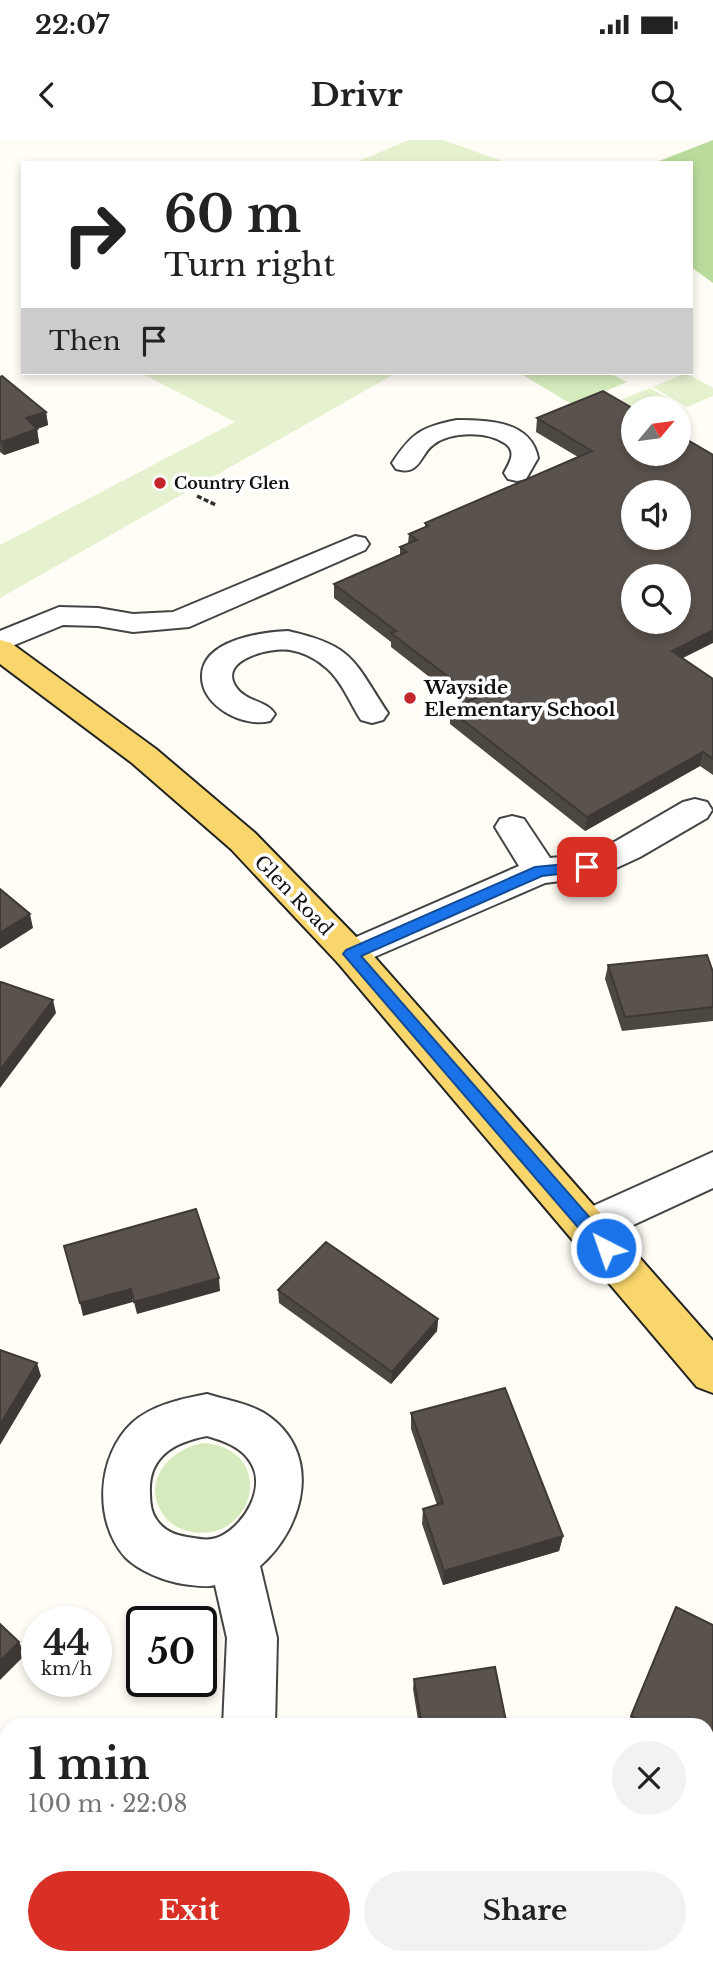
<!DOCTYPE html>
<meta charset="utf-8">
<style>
body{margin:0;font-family:"Libre Baskerville",serif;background:#f2f2f2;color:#222;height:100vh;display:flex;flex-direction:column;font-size:26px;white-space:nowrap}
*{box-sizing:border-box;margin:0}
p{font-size:23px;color:#767676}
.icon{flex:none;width:38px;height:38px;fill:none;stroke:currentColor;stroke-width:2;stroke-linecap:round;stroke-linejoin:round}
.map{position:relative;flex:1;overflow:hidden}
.details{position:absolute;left:0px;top:1578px;width:714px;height:247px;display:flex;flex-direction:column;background:#fff;border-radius:21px 21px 0 0;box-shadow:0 4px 10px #0003}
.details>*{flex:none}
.guide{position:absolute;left:21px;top:21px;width:672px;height:214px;border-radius:0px;box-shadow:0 4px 10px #0003;background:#fff;color:#222;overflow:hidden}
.needle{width:46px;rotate:61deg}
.buttons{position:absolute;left:621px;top:256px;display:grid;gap:14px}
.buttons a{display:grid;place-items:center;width:70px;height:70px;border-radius:50%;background:#fff;box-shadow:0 4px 10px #0003;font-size:35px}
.speed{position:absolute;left:21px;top:1466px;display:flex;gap:14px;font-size:35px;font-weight:700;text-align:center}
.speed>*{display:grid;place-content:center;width:91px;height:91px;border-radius:50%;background:#fff;box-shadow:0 4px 10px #0003;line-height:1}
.speed small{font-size:18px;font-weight:400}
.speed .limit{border:4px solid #111;border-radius:10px;background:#fff;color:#111}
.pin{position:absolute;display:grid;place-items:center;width:60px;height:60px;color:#fff;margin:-30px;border-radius:14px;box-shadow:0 4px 10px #0006}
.me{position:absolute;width:77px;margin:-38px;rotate:319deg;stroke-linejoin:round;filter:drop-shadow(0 0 5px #0008)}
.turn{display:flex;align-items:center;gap:24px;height:147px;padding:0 28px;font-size:32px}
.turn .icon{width:91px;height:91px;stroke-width:2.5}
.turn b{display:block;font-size:49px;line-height:60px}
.then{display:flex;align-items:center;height:66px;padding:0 28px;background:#0003;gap:14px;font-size:26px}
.round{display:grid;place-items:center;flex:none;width:74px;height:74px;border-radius:37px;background:#f2f2f2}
.overview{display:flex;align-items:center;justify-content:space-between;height:119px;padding:0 28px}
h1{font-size:42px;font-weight:700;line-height:52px}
.primary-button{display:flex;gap:14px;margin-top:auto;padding:14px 28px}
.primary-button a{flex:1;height:80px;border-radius:42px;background:#d93025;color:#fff;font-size:28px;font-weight:700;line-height:80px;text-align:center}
.primary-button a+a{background:#f2f2f2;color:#222}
.status{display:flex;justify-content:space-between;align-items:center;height:49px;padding:0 35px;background:#fff;direction:ltr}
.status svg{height:19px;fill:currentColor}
header{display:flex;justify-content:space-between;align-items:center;height:91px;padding:0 28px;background:#fff;font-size:32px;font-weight:700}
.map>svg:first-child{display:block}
.green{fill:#d5ebbd}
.forest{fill:#b9dc9c}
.pitch{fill:#e6f2cf}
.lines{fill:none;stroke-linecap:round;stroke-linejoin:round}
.minor-casing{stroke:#444;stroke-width:4}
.major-casing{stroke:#222;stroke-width:4}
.path{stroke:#333;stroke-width:3.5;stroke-dasharray:5 2.5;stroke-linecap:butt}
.minor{fill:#fff;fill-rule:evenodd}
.major{fill:#f9d66b;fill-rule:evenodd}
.wall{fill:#4d4742}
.shaded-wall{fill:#3f3936}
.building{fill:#5a524d;stroke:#3f3936;stroke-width:2;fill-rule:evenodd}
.route{fill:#1a73e8;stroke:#114b97;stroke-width:2}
.poi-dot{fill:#c4262e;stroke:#fff;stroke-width:2.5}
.labels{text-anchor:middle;stroke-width:7;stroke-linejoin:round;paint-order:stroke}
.far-poi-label{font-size:16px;font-weight:bold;fill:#111;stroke:#fff;text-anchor:start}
.poi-label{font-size:19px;font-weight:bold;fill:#111;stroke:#fff;text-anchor:start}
.street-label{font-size:19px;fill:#111;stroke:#fff}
</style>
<div class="status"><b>22:07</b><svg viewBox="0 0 49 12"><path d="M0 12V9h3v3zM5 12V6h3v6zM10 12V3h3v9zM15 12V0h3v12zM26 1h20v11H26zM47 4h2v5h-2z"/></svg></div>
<header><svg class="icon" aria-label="back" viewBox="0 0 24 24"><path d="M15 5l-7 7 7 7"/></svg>Drivr<svg class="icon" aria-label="search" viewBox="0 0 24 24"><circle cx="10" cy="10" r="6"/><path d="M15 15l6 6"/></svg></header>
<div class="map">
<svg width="713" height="1825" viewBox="0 0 713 1825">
<rect width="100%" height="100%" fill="#fffdf5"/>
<!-- green -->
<path class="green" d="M525 233H609L627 242 573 265 521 234Z
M204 1303C278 1310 255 1402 192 1392 178 1389 168 1383 161 1371 142 1339 172 1308 204 1303Z"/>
<!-- forest -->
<path class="forest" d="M713 0V143L691 127V23H654Z"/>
<!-- pitch -->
<path class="pitch" d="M409 0H443L508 23H354Z
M141 233H396L0 458V405L235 282Z
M686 233 713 248V256L687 267 653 247Z
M650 248 684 268 679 270V268H634L633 273 615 262Z"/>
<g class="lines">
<defs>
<path id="minor" d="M457 280C488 280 531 281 538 318L526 339 517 341 508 339 504 333C509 323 517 313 506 304 488 291 450 291 433 305 424 311 421 325 412 329 406 332 401 330 396 329L392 323C412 293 421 287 457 280Z
M355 396 365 398 369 404 365 410 189 487 133 492 98 486 63 485 0 511V491L59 467 98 468 133 474 173 472Z
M288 491C354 506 353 520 388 573L383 580 372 583 361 580C350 563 341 539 324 526 315 518 302 512 290 510 272 507 217 519 236 547 246 562 266 560 275 574L270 581C244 588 200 566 202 535 203 500 262 492 288 491Z
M695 659 707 662 712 670 707 678 640 717 599 736 545 743 351 827 338 823 333 814 338 805 519 726 495 687 500 679 512 676 524 679 550 718 582 715 616 701 683 662Z
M713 1012V1048L603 1099 588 1105 573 1099 567 1087 573 1075Z
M207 1254C225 1260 248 1263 264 1273 324 1311 305 1387 260 1426L277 1498 275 1586H223L227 1498 215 1445C205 1448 194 1445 183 1444 164 1441 139 1431 125 1417 93 1381 97 1316 132 1283 152 1265 181 1259 207 1254ZM207 1296C224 1301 242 1307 251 1323 266 1348 245 1383 223 1395 211 1402 199 1399 187 1397 174 1395 163 1390 156 1379 151 1372 150 1362 150 1353 148 1316 175 1302 207 1296Z
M203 1818H259L258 1825H202Z"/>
<path id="major" d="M0 500 11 503 156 609 255 693 364 805 713 1201V1253L697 1247 338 823 231 709 132 623 0 524Z"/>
</defs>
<!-- minor casing -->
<use href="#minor" class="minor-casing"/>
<!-- major casing -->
<use href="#major" class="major-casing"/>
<!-- path -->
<path class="path" d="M197 356 216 365"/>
<!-- minor -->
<use href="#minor" class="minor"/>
<!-- major -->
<use href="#major" class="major"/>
</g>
<!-- wall -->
<path class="wall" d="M0 237 46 272 48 285 37 289 39 303 4 315 0 312Z
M603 251 683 518 713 539V635L700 626 585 691 450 584V570L464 564 391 507V502L334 458V444L400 415V407L408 403 409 394 425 387V383L578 317 536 292 537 278Z
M608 825 713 832V881L622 891 605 839Z
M278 1150 438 1179 437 1191 391 1244 279 1163Z
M411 1273 563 1396 559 1411 443 1445 422 1384 423 1369 437 1365 411 1289Z
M676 1467 713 1485V1691L707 1688V1586H627Z
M414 1539 507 1586H419L413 1549Z"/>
<!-- shaded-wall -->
<path class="shaded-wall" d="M46 272 48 285 29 292 26 278Z
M37 289 39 303 4 315 2 302Z
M713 490V503L669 525 672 511Z
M703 612 700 626 585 691 587 677Z
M30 774 33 788 0 809V793Z
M53 860 56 873 0 948V930Z
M219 1138 220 1151 137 1174 134 1162Z
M131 1149 133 1162 83 1176 80 1163Z
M438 1179 437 1191 391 1244 392 1232Z
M37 1223 41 1236 0 1305V1285Z
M563 1396 559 1411 443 1445 444 1431Z
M19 1502 25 1515 0 1540V1521Z"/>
<!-- building -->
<path class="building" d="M2 236 46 272 26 278 37 289 2 302 0 301V237Z
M603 251 634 269V313H679V295L713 315V490L672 511 713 539V619L703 612 587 677 450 570 476 558 391 493 396 491 334 444 407 412 400 407 417 400 409 394 428 386 425 383 592 311 537 278ZM634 352H679V397H634ZM634 436H679V481H634Z
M0 749 30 774 0 793Z
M707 815 713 832V867L625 877 608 825Z
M1 842 53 860 0 930V844Z
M196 1069 219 1138 134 1162 131 1149 80 1163 64 1106Z
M326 1102 438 1179 392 1232 278 1150Z
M0 1210 37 1223 0 1285Z
M505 1248 563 1396 444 1431 423 1369 443 1363 411 1273Z
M676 1467 713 1485V1676L707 1673V1586H648L631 1576Z
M0 1484 19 1502 0 1521Z
M495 1527 507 1586H422L414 1539Z"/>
<!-- route -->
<path class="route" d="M587 722 592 723 594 727 592 730 542 736 361 816 612 1103 615 1108 612 1113 606 1115 600 1113 343 814 346 810 535 727Z"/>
<!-- markers -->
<g class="poi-dot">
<circle cx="160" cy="343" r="7"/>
<circle cx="410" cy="558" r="7"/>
</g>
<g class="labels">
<!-- far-poi labels -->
<g class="far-poi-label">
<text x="174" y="349">Country Glen</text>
</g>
<!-- poi labels -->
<g class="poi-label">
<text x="424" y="554">Wayside<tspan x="424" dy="22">Elementary School</tspan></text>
</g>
<!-- street labels -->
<g class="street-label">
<text transform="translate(294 755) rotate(46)" y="7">Glen Road</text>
</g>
</g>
</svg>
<div class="buttons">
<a><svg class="needle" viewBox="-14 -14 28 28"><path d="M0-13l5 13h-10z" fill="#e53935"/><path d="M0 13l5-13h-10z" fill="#767676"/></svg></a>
<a><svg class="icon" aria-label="sound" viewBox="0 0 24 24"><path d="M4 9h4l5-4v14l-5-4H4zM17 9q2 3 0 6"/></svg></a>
<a><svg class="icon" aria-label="search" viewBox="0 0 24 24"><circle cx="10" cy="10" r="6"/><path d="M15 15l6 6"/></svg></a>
</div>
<div class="speed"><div>44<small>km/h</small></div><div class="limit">50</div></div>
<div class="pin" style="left:587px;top:727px;background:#d93025"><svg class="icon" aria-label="arrive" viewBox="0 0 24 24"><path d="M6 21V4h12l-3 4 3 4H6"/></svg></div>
<svg class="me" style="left:606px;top:1108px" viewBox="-20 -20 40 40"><circle r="17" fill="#1a73e8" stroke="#fff" stroke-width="3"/><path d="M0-11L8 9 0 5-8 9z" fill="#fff"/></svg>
<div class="guide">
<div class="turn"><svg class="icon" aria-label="right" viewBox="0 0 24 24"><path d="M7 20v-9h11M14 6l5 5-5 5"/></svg><div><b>60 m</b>Turn right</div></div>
<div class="then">Then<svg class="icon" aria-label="arrive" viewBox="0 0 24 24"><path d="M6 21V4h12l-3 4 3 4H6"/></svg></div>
</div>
<section class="details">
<div class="overview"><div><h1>1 min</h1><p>100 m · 22:08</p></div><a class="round"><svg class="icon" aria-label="close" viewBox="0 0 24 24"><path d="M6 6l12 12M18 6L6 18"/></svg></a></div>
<div class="primary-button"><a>Exit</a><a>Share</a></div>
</section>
</div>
